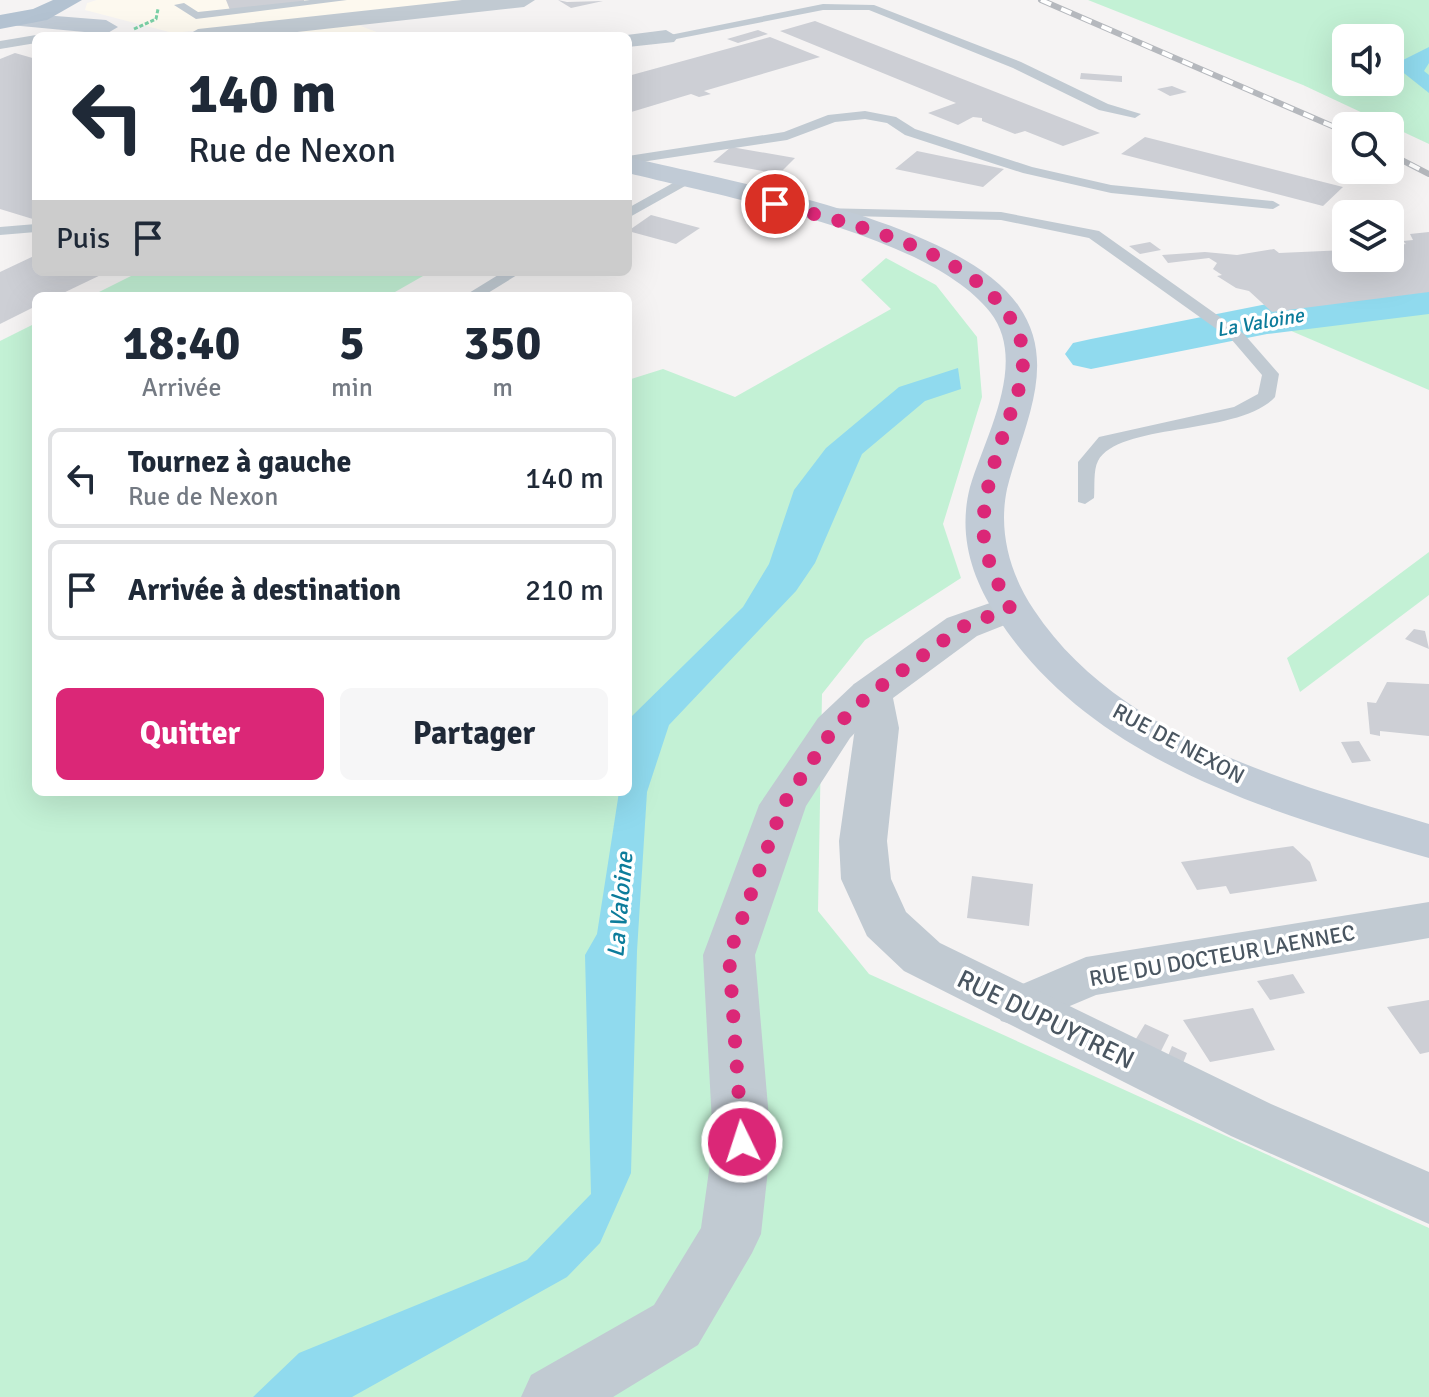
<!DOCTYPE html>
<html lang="fr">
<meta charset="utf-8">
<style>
body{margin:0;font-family:Signika,sans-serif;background:#f6f6f7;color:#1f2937;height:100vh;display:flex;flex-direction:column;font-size:30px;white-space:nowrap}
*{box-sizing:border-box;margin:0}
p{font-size:26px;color:#747a83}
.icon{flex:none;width:44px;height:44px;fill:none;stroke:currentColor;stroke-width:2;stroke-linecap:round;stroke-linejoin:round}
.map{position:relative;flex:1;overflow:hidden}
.drawer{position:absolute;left:32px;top:292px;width:600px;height:504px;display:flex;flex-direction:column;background:#fff;border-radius:12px;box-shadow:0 8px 32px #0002}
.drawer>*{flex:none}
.hud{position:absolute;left:32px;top:32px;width:600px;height:244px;border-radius:12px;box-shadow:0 8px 32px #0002;background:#fff;color:#1f2937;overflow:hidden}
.tools{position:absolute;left:1332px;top:24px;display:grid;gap:16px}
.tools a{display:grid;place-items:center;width:72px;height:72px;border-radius:12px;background:#fff;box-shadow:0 8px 32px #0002;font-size:40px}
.pin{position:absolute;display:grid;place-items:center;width:68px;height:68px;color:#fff;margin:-34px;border:4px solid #fff;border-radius:50%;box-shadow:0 2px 8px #0007}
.me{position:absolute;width:88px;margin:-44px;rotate:356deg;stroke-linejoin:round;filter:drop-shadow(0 0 6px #0008)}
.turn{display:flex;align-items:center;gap:28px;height:168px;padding:0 24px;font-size:36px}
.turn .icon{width:104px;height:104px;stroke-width:2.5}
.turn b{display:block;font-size:56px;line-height:68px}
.then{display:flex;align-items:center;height:76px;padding:0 24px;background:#0003;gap:16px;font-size:30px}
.eta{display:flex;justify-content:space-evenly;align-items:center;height:136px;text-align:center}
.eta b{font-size:48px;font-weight:700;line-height:56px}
.button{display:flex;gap:16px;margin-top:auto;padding:16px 24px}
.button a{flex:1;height:92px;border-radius:12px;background:#db2777;color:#fff;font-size:32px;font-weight:700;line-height:92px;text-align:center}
.button a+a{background:#f6f6f7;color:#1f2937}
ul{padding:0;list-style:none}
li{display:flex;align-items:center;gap:24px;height:100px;margin:0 16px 12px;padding:0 8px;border:4px solid #e0e1e3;border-radius:12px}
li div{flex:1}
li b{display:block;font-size:30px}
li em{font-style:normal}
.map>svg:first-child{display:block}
.commercial{fill:#fdf9ef}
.green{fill:#c3f1d5;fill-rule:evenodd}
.water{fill:#90daee}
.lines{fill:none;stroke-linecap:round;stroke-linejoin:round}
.river{fill:#90daee;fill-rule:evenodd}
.building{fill:#cdcfd5}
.path{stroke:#7ad0a6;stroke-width:3;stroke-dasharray:4 2;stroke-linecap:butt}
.service{fill:#c1cad2;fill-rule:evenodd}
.minor{fill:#c1cad2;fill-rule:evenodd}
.tertiary{fill:#c1cad2;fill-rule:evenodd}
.secondary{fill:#c1cbd6;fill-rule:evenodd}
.primary{fill:#b3c2d1;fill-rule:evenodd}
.rail-casing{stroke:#b5b8bd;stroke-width:6}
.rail{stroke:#fff;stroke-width:4;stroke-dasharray:11;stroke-linecap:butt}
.route{stroke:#db2777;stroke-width:14;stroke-dasharray:0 25.2}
.labels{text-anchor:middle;stroke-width:7;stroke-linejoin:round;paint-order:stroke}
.far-water-label{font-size:20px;font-style:italic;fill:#0c7c9b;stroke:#fff}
.street-label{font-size:22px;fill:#4a5661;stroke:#fff}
.water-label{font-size:24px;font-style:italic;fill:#0c7c9b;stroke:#fff}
.near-street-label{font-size:26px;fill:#4a5661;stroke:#fff}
</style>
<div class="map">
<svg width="1429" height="1397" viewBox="0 0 1429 1397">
<rect width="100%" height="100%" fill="#f5f3f3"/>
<!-- commercial -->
<path class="commercial" d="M97 0H482L173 33 85 10 87 3Z
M353 23 387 36H230Z"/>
<!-- green -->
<path class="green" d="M1088 0H1429V144L1303 85ZM1346 38H1390V82H1346Z
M886 258 936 285 977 337 982 397 943 524 961 578 865 640 822 694 818 911 869 974 1429 1228V1397H0V341L36 323V792H628V380L663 369 735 397 891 309 861 280Z
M139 272H430L388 296H91Z
M1429 313V390L1282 327Z
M1429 552V595L1300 692 1287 658Z"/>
<!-- water -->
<path class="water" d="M1429 47V63L1424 71 1429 75V93L1400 70 1403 60Z
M1429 292V303C1398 306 1366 308 1335 313 1298 319 1248 344 1214 321Z
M958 368 961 389 925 401 862 454 815 563 796 591 669 725 647 792 637 951 631 1173 600 1243 567 1277 352 1397H253L299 1353 527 1260 591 1194 585 955 597 934 619 792H628L631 717 743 607 769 564 794 490 826 448 899 387Z"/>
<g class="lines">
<!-- river -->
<path class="river" d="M1429 284V314L1267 334 1091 369 1073 365 1065 354 1073 343 1091 339 1267 304Z"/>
</g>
<!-- building -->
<path class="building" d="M226 0H304V2L230 10Z
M558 0 567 2 603 1 571 8Z
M815 21 858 38 1100 133 1063 146 1025 131 1015 134 982 121V118L973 117 958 125 928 113 956 103 780 31Z
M758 30 768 34 738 43 727 39Z
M770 37 820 57 704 91 711 94 699 97 691 94 628 113V76Z
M15 53 36 59V220L0 209V59Z
M1081 73 1122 76V82L1080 79Z
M1172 86 1187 92 1170 96 1157 89Z
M1145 137 1343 187 1323 206 1121 154Z
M731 147 795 158 779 174 713 162Z
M917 151 1004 169 983 187 895 169Z
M651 215 700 228 676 244 628 231Z
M1429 232V292L1272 312 1249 291 1236 288 1217 276 1222 275 1213 269 1217 263 1209 258 1168 263 1162 255 1205 252 1237 255 1274 249 1279 253 1346 250V258H1390V246L1406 244 1403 241 1413 240 1410 234Z
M1150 242 1161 250 1140 254 1129 246Z
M36 255V272H107L57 296H36V306L0 324V272Z
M1414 629 1425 631 1429 649 1405 639Z
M1387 682 1429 684V736L1380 731V736L1370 734 1367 702 1376 703Z
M1359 741 1371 761 1352 763 1341 742Z
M1293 846 1310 862 1317 881 1230 894 1226 886 1197 890 1181 862Z
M972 876 1033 884 1029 926 967 918Z
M1293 974 1305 993 1270 1000 1257 981Z
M1429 1000V1052L1420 1054 1387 1007Z
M1253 1008 1275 1050 1210 1062 1183 1020Z
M1145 1024 1169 1035 1160 1053 1134 1042Z
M1172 1046 1187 1053 1183 1063 1168 1056Z"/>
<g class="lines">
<!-- path -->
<path class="path" d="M134 29 156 19 158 9"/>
<!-- service -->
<path class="service" d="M310 0H347L196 19 174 5 184 3 198 12Z
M823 4 874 5 1021 62 1108 104 1141 114 1135 118 1099 110 1013 68 869 10H823L666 41 660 37Z
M36 35V43L0 49V41Z
M865 111 896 117 915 129 1032 167 1111 185 1273 201 1280 205 1273 209 1111 193 1023 173 905 135 887 123 865 119 835 122 787 140 628 164V156L784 132 828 115Z
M682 178 694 181 628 218V208Z
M819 208 1001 212 1099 231 1244 334 1279 374 1275 397C1239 436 1119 422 1098 461 1093 470 1095 488 1094 498L1085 504 1078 502V462L1099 437 1234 407 1258 394 1262 375 1232 340 1089 238 1001 220 814 215 812 212Z
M36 224V232L0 235V227Z
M503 272H522L483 296H464Z"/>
<!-- minor -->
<path class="minor" d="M462 0H535L524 7 261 36H186L198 29Z
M666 30 678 37 674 42 628 47V36H619Z
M870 680 886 684 892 694 850 738 806 806 755 955 771 1142 761 1234 752 1253 698 1345 613 1397H521L531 1375 654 1305 701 1228 713 1142 703 955 759 805 818 718 854 684Z
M1429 902V938L1096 995 1020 1027 1001 1021 993 1007 1001 993 1086 957Z"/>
<!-- tertiary -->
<path class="tertiary" d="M1010 596 1025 599 1031 608 1025 617 977 636 893 698 899 728 887 841 891 879 906 912 940 943 1271 1104 1429 1172V1224L1231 1136 904 971 867 936 841 879 839 841 855 728 848 694 854 684 947 618Z"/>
<!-- secondary -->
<path class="secondary" d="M18 13 106 20 118 27 106 34 10 25 6 20Z
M628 157C727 181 958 220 1018 305 1060 364 1022 428 1007 489 998 532 1010 574 1034 610 1118 737 1290 783 1429 824V858C1272 813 1088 761 996 615 971 576 958 534 970 487 985 436 1029 362 990 312 928 233 723 197 628 173Z"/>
<!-- primary -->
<path class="primary" d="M53 0H82L47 20 0 29V15L33 9Z"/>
<defs>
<path id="rail" d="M1041 0 1346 132
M1390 154 1429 174"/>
</defs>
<!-- rail casing -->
<use href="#rail" class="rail-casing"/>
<!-- rail -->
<use href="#rail" class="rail"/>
</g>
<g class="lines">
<!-- route -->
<path class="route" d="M742 1142 729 955 783 805 834 728 870 694 962 627 1010 608C1000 588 989 567 985 545 976 497 1007 428 1021 382 1022 371 1025 356 1022 345 997 254 854 225 775 204"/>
</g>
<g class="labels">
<!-- far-water labels -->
<g class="far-water-label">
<text transform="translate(1260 322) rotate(-10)" y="7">La Valoine</text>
</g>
<!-- street labels -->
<g class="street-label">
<text transform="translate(1179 743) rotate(28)" y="8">RUE DE NEXON</text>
<text transform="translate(1222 955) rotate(-10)" y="8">RUE DU DOCTEUR LAENNEC</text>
</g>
<!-- water labels -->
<g class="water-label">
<text transform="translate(620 905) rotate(-85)" y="8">La Valoine</text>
</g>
<!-- near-street labels -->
<g class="near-street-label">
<text transform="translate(1046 1019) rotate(26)" y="9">RUE DUPUYTREN</text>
</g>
</g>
</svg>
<div class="tools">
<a><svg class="icon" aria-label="sound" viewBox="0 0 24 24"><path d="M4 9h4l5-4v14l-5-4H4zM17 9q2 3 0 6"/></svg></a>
<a><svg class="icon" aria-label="search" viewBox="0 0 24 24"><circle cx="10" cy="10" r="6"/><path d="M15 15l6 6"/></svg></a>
<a><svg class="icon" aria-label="layers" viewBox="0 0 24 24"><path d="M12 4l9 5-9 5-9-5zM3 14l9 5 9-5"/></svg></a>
</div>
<div class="pin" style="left:775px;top:204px;background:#d93025"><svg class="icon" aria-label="arrive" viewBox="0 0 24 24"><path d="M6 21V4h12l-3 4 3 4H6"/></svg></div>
<svg class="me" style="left:742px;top:1142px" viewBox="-20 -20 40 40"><circle r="17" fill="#db2777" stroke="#fff" stroke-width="3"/><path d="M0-11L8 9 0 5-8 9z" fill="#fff"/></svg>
<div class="hud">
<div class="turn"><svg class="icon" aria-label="left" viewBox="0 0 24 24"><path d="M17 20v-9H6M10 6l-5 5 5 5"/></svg><div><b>140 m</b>Rue de Nexon</div></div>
<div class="then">Puis<svg class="icon" aria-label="arrive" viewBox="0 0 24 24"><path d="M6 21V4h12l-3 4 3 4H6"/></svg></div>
</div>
<section class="drawer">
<div class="eta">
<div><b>18:40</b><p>Arrivée</p></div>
<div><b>5</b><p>min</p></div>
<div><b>350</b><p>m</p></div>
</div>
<ul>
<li><svg class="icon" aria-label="left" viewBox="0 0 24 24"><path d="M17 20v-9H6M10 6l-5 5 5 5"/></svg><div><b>Tournez à gauche</b><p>Rue de Nexon</p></div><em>140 m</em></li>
<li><svg class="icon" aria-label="arrive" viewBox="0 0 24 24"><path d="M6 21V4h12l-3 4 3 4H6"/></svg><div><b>Arrivée à destination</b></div><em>210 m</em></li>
</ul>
<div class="button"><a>Quitter</a><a>Partager</a></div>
</section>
</div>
